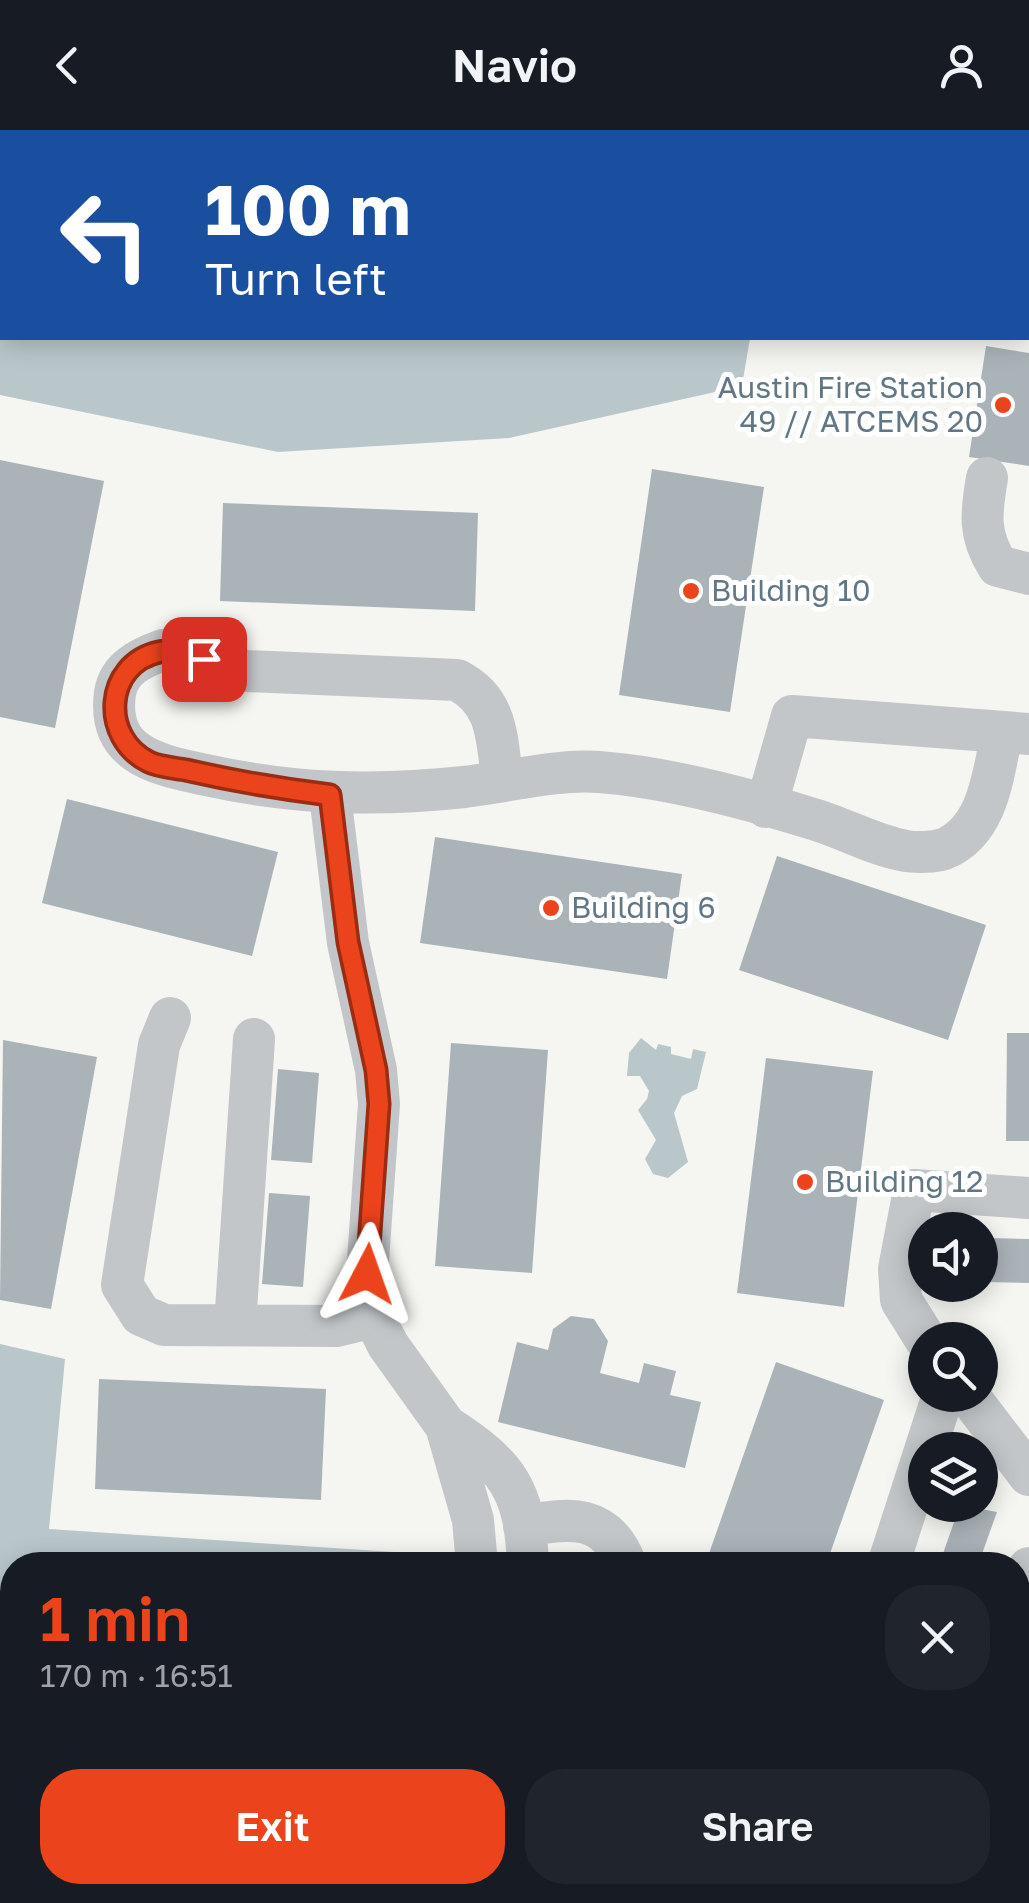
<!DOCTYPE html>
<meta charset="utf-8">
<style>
body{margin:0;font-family:"Golos Text",sans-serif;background:#20242c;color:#f1f3f6;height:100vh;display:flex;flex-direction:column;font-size:38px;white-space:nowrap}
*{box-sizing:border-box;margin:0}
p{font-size:32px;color:#9ea1a6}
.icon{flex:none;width:55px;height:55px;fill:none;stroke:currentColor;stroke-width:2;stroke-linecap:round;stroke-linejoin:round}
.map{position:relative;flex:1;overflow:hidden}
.details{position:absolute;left:0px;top:1422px;width:1030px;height:352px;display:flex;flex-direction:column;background:#171b24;border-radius:40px 40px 0 0;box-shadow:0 5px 25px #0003}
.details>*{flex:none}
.guide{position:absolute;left:0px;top:0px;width:1030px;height:210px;box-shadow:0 5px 25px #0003;background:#1a4fa0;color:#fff;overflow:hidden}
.tools{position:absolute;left:908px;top:1082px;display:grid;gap:20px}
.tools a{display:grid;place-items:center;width:90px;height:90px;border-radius:50%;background:#171b24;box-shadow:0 5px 25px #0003;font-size:50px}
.pin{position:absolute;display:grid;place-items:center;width:85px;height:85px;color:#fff;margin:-42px;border-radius:20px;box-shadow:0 5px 15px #0006}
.me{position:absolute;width:110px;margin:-55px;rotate:4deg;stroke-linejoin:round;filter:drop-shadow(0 0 8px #0008)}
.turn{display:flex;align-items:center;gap:35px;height:210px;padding:0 40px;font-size:45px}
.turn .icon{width:130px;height:130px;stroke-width:2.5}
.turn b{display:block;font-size:70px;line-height:85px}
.round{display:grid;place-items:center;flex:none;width:105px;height:105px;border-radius:40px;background:#20242c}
.headline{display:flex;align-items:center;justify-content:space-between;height:170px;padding:0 40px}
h1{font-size:60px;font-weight:600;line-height:75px;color:#eb431b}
.primary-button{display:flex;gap:20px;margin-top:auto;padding:20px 40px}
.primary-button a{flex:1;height:115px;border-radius:40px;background:#eb431b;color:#fff;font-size:40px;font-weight:600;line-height:115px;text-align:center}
.primary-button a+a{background:#20242c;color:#f1f3f6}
header{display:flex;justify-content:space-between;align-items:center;height:130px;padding:0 40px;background:#171b24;font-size:45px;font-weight:600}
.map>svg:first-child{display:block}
.water{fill:#b9c7cb}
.building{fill:#aab3b8}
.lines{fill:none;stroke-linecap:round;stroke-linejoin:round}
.minor{stroke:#c2c6c9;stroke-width:42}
.major{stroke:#d2d8dc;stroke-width:55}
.route-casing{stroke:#992c12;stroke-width:25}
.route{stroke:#eb431b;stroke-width:18}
.poi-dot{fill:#eb431b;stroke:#fff;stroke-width:4}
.labels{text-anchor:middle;stroke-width:10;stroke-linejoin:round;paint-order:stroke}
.poi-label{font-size:30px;fill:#627683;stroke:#fff;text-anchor:start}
</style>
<header><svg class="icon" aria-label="back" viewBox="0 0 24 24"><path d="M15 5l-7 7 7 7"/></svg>Navio<svg class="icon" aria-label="person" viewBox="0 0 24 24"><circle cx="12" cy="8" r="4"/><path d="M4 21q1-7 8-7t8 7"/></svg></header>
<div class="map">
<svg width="1029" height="1773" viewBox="0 0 1029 1773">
<rect width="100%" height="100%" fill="#f5f5f1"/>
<!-- water -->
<path class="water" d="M0 0 371 2H2V208H750L742 256 509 308 278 322 0 265Z
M641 908 656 920 658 914 671 917V924L691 929 693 919 706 922 697 959 682 966 674 983 688 1032 668 1048 653 1044 645 1029 656 1010 638 980 647 969 649 961 640 946H627L629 923Z
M0 1214 65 1229 49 1399 394 1422 392 1435H12V1491L0 1490Z
M0 1705 12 1706V1762L187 1763 180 1773H0Z"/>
<!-- building -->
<path class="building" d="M986 216 1029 223V336L969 327Z
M0 330 104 351 55 598 0 587Z
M652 339 764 357 730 582 619 565Z
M223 373 478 383 475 481 220 471Z
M67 669 278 722 252 826 42 773Z
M435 707 682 744 667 849 420 813Z
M777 726 986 795 948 910 739 840Z
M1007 903H1029V1011H1006Z
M3 910 97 927 51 1179 0 1170Z
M451 913 548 920 532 1143 435 1136Z
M766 928 873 941 844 1177 737 1163Z
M278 939 319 943 312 1033 271 1030Z
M269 1063 310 1066 303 1157 262 1154Z
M987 1108 1029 1109V1153L987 1152Z
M571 1186 594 1189 608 1211 600 1243 639 1253 644 1233 676 1241 670 1265 701 1272 685 1338 498 1292 517 1212 548 1220 553 1199Z
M776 1232 884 1270 826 1435H705Z
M99 1249 326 1259 321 1370 95 1359Z
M960 1375 997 1382 978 1435H939Z"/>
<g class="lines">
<!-- minor -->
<path class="minor" d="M987 348C981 383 978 405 998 436L1029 444
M502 650C497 608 498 571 457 550L246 541 163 520C141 528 119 538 115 563 107 624 155 634 201 644 292 664 372 667 464 657 508 652 555 639 599 642 666 647 749 669 813 689 844 698 875 716 906 721 916 723 935 722 944 719 989 700 993 644 1002 603
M330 665 348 813 376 940 379 974 367 1145 374 1187 388 1215 446 1296 473 1390 477 1435
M766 677 792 586 1029 604
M170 888 159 915 122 1155 141 1185 164 1195 336 1196 374 1187
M235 1195 254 909
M926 1210 901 1170 899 1139 914 1060 1029 1068
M968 1265 1029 1345
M446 1296C508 1336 525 1359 528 1435
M524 1396C571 1387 607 1384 626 1435
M888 1435 943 1265
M1018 1453 1029 1438
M518 1773 519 1762"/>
<!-- major -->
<path class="major" d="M0 1590 12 1591
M1018 1630H1029
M0 1654 12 1655
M1018 1693 1029 1692"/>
</g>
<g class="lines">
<defs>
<path id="route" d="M204 529C190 526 172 519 159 522 104 534 100 608 149 632 159 637 175 638 186 640 234 651 281 659 330 665L348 812 376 940 379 974 367 1144"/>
</defs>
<!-- route casing -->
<use href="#route" class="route-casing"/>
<!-- route -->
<use href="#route" class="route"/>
</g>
<!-- markers -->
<g class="poi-dot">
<circle cx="1003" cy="275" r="10"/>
<circle cx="691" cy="461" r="10"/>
<circle cx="551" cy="778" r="10"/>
<circle cx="805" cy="1052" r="10"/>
</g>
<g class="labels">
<!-- poi labels -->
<g class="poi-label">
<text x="983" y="268" text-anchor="end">Austin Fire Station<tspan x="983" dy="34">49 // ATCEMS 20</tspan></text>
<text x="711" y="471">Building 10</text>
<text x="571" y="788">Building 6</text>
<text x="825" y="1062">Building 12</text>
</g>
</g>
</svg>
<div class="tools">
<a><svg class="icon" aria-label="sound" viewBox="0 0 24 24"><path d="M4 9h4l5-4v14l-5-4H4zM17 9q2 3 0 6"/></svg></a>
<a><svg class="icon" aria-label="search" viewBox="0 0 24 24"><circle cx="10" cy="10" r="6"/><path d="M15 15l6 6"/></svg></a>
<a><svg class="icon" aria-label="layers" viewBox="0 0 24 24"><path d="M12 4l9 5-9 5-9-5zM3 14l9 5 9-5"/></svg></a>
</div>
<div class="pin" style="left:204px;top:529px;background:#d93025"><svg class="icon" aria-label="arrive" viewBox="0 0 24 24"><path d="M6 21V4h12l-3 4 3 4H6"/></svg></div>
<svg class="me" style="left:367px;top:1144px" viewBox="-20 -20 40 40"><path d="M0-17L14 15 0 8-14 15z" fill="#eb431b" stroke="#fff" stroke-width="4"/></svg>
<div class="guide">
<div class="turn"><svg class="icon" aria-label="left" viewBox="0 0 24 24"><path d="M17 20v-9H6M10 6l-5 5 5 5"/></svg><div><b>100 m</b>Turn left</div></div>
</div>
<section class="details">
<div class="headline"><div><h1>1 min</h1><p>170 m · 16:51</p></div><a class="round"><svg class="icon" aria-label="close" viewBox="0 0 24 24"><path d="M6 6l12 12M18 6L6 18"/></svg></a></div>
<div class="primary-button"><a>Exit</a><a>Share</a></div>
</section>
</div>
